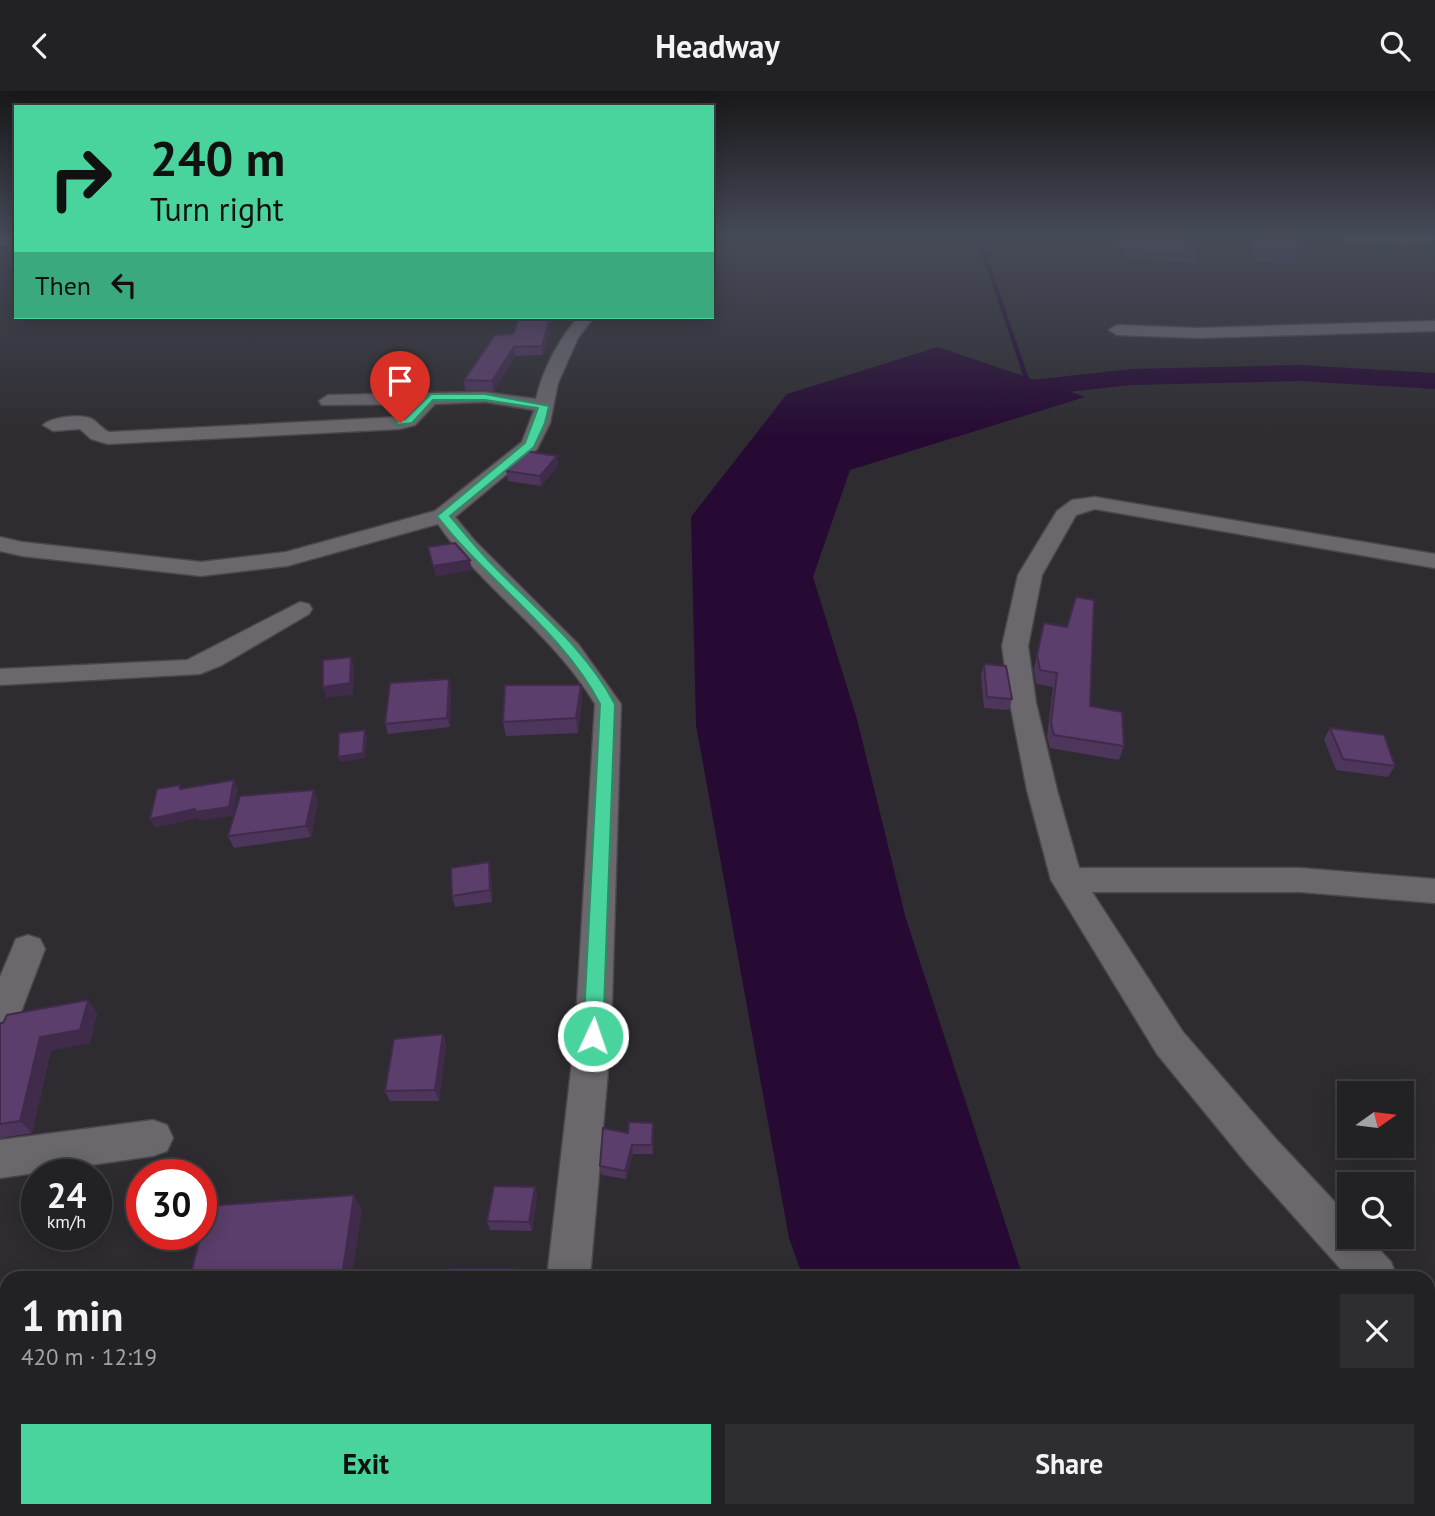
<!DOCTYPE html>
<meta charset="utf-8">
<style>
body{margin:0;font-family:"PT Sans",sans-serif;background:#2e2e31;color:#f1f3f6;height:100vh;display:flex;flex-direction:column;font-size:26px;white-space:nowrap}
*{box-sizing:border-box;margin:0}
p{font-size:23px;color:#a2a3a6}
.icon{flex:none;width:38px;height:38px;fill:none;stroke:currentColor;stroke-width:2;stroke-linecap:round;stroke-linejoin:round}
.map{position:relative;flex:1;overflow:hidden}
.details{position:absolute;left:0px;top:1180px;width:1435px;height:247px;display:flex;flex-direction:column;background:#222124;border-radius:21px 21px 0 0;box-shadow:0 4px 18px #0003,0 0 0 2px #3f3e41}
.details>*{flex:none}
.hud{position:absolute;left:14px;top:14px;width:700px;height:214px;border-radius:0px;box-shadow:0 4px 18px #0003,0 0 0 2px #3f3e41;background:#49d49d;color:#111;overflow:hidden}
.needle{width:46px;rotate:76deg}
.buttons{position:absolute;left:1337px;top:990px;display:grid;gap:14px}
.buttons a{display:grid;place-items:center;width:77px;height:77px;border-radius:0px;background:#222124;box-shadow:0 4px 18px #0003,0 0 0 2px #3f3e41;font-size:35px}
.speed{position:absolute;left:21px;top:1068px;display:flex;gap:14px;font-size:35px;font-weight:700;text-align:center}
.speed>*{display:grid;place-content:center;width:91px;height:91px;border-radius:50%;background:#222124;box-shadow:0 4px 18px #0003,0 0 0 2px #3f3e41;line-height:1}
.speed small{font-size:18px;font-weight:400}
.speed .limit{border:10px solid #d22;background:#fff;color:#111}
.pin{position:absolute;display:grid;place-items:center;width:60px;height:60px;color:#fff;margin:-72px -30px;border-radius:50% 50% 50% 0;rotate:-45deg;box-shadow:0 0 7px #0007}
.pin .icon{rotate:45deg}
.me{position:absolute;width:77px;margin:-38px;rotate:3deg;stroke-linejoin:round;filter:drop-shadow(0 0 5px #0008)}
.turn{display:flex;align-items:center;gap:24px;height:147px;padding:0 21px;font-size:32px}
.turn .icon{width:91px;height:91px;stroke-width:2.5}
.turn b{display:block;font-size:49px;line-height:60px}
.then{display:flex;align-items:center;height:66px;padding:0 21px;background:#0003;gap:14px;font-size:26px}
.round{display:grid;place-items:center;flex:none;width:74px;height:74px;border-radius:0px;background:#2e2e31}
.head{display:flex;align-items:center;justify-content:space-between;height:119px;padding:0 21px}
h1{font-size:42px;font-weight:600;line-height:52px}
.action{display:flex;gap:14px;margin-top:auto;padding:14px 21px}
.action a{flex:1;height:80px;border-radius:0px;background:#49d49d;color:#111;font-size:28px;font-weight:600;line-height:80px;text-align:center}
.action a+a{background:#2e2e31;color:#f1f3f6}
header{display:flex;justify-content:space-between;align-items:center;height:91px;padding:0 21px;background:#222124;font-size:32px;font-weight:600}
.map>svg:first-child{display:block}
.water{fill:#260a33}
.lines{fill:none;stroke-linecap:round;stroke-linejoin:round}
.stream-far1{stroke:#260a33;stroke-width:4.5}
.stream{stroke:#260a33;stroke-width:5}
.river{fill:#260a33;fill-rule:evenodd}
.minor-casing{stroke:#49474a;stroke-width:3}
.minor{fill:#6b686d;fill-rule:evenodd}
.wall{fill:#4e355c}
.shaded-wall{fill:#402b4b}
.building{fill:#5b3e6b;stroke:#402b4b;stroke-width:2}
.route{fill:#49d49d;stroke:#2f8a66;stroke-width:2}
</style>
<header><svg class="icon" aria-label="back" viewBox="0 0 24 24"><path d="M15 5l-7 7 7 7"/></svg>Headway<svg class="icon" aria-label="search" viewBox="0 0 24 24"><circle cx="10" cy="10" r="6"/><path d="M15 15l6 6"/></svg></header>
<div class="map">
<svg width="1435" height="1425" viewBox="0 0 1435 1425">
<rect width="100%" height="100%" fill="#2e2c30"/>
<!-- water -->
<path class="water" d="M938 256 1085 306 850 379 813 486 857 628 906 828 1023 1186H803L789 1147 696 634 691 426 787 303Z
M884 1419H1120L1123 1425H886Z"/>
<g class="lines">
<!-- stream-far1 -->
<path class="stream-far1" d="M978 145 1027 289"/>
<!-- stream -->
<path class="stream" d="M1026 288 1029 295"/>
<!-- river -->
<path class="river" d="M1299 274 1435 282V298L1299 290 1131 294 988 310 978 308 974 302 978 296 988 294 1131 278Z"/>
<defs>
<path id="minor" d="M16 145V153L0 154V146Z
M1339 145H1435V148L1402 153 1346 149Z
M578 226H594L578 247 558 292 550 332 537 358 455 426 475 450 579 554 621 613 611 945 590 1186H547L575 945 595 613C551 540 483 499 438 433L287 475 201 485 22 465 0 460V446L22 451 201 471 286 461 435 420 522 351 534 319 485 311 435 313 415 334 400 338 108 353 91 348 80 338 53 340 43 334C51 326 79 323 90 327 97 330 102 338 109 341L400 326 414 313 322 314 319 310 328 304 485 301 536 308C543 278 558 250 578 226Z
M1435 230V240L1198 247 1117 244 1109 239 1117 234 1198 237Z
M1095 406 1435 463V477L1095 418 1076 424 1042 484 1028 555 1036 612 1057 699 1079 777H1300L1435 788V812L1300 801H1092L1183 941 1275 1047 1349 1126V1146H1368L1391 1171 1397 1186H1348L1247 1073 1157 963 1051 789 1027 699 1010 612 1002 555 1018 484 1057 420 1072 409Z
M300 511 309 513 312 518 309 523 222 574 200 583 0 594V578L187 569Z
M28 844 40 848 45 858 13 942 0 946V886L16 848Z
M153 1029 167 1034 173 1047 167 1060 153 1065 0 1087V1049Z
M1428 1221 1435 1224V1273L1428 1271Z
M7 1291V1337L0 1339V1293Z
M511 1419H561L560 1425H510Z"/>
</defs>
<!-- minor casing -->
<use href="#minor" class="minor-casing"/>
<!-- minor -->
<use href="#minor" class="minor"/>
</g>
<!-- wall -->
<path class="wall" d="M1114 145H1187L1197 166 1195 173 1125 166Z
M1253 145H1295L1298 161 1294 173 1256 171 1251 150Z
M553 226 543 264 515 265 494 300 465 299 464 289 513 243Z
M558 375 541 395 508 390 506 380Z
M1044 532 1090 615 1124 655 1119 669 1050 657 1047 645 1053 596 1036 593 1034 578Z
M984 573 1012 608 1009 619 984 617 981 584Z
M581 594 582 608 578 642 506 645 503 631Z
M451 597 450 636 388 643 385 633Z
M1330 637 1395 675 1388 686 1336 679 1324 648Z
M318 710 311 746 234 757 228 745Z
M491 782 492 811 455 816 452 805Z
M88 909 97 922 90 952 51 959 32 1042 0 1047V932Z
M443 943 446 953 439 1010H390L385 1000Z
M653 1032 654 1040 653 1063H633L626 1088 602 1084 600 1075 628 1042Z
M535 1096 537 1106 532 1140 490 1139 487 1130Z"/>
<!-- shaded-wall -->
<path class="shaded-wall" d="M550 226H553L543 264 542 255Z
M514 256 515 265 494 300 492 290Z
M557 365 558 375 541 395 540 385Z
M470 469 472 479 436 486 433 475Z
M351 566 354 577 353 604 326 607 323 596Z
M449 588 451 597 450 636 447 627Z
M581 594 582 608 578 642 576 627Z
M365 639 367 645 365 667 340 671 338 666Z
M234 689 238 698 233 725 199 730 198 727 155 737 150 728Z
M314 699 318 710 311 746 306 735Z
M489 771 491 782 492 811 490 799Z
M88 909 97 922 90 952 51 959 32 1042 20 1030 40 946Z
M443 943 446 953 439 1010 435 999Z
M653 1032 654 1040 653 1063 652 1054Z
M632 1054 633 1063 626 1088 625 1080Z
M535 1096 537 1106 532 1140 529 1131Z
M354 1104 362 1119 352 1186H342Z
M216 1419H233L231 1425H214Z"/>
<!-- building -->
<path class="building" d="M1119 145H1187L1197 166 1126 159Z
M1257 145H1295L1298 161 1260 158Z
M519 226H550L542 255 514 256 492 290 464 289 495 244 513 243Z
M525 360 557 365 540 385 506 380Z
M455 452 470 469 433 475 428 456Z
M1076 506 1094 509 1090 615 1122 621 1124 655 1054 644 1051 632 1057 582 1040 579 1037 564 1044 532 1067 536Z
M351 566 350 592 323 596V569Z
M984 573 1006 575 1012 608 987 606Z
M449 588 447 627 385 633 390 592Z
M505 594H581L576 627 503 631Z
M1330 637 1384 644 1395 675 1343 668Z
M365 639 363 662 338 666 339 642Z
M234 689 229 716 195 721V718L150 728 157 698 180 694V698Z
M314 699 306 735 228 745 240 705Z
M489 771 490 799 452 805 451 777Z
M88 909 80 939 40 946 20 1030 0 1033V932H3L7 924Z
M443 943 435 999 385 1000 394 948Z
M629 1031 653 1032 652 1054H632L625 1080 600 1075 603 1037 628 1042Z
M494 1095 535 1096 529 1131 487 1130Z
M354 1104 342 1186H190L208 1115Z
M449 1178H514L513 1186H448Z
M117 1419H216L214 1425H115Z"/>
<!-- sky -->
<linearGradient id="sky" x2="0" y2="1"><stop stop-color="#19181a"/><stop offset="0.42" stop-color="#464b59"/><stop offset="1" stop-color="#464b59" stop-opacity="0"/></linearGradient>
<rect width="1435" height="345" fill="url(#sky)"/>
<!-- route -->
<path class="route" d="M431 303H485L549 315 545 332 534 356 450 425C463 440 475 456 489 470 533 516 585 556 615 613L603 945 600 951 593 954 586 951 583 945 600 613C562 540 487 490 437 425L525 352 538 317 485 309H433L412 332 397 334V330L405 328Z"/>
</svg>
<div class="buttons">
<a><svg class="needle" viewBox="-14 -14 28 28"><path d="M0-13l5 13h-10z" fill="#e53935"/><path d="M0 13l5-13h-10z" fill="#a2a3a6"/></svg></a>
<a><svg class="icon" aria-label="search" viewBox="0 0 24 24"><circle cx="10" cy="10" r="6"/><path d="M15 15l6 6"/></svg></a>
</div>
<div class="speed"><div>24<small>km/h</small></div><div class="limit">30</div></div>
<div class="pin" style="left:400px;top:332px;background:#d93025"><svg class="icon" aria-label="arrive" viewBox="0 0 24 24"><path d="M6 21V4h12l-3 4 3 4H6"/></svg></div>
<svg class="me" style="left:593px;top:945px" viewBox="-20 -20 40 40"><circle r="17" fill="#49d49d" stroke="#fff" stroke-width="3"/><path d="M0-11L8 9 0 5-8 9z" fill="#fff"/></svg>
<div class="hud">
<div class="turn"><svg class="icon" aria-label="right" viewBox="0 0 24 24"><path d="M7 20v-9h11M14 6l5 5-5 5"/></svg><div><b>240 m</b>Turn right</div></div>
<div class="then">Then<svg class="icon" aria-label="left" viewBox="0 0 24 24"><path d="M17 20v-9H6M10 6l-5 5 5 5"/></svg></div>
</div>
<section class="details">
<div class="head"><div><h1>1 min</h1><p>420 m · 12:19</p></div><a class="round"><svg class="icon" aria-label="close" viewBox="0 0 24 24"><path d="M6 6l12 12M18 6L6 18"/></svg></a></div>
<div class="action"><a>Exit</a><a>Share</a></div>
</section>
</div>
